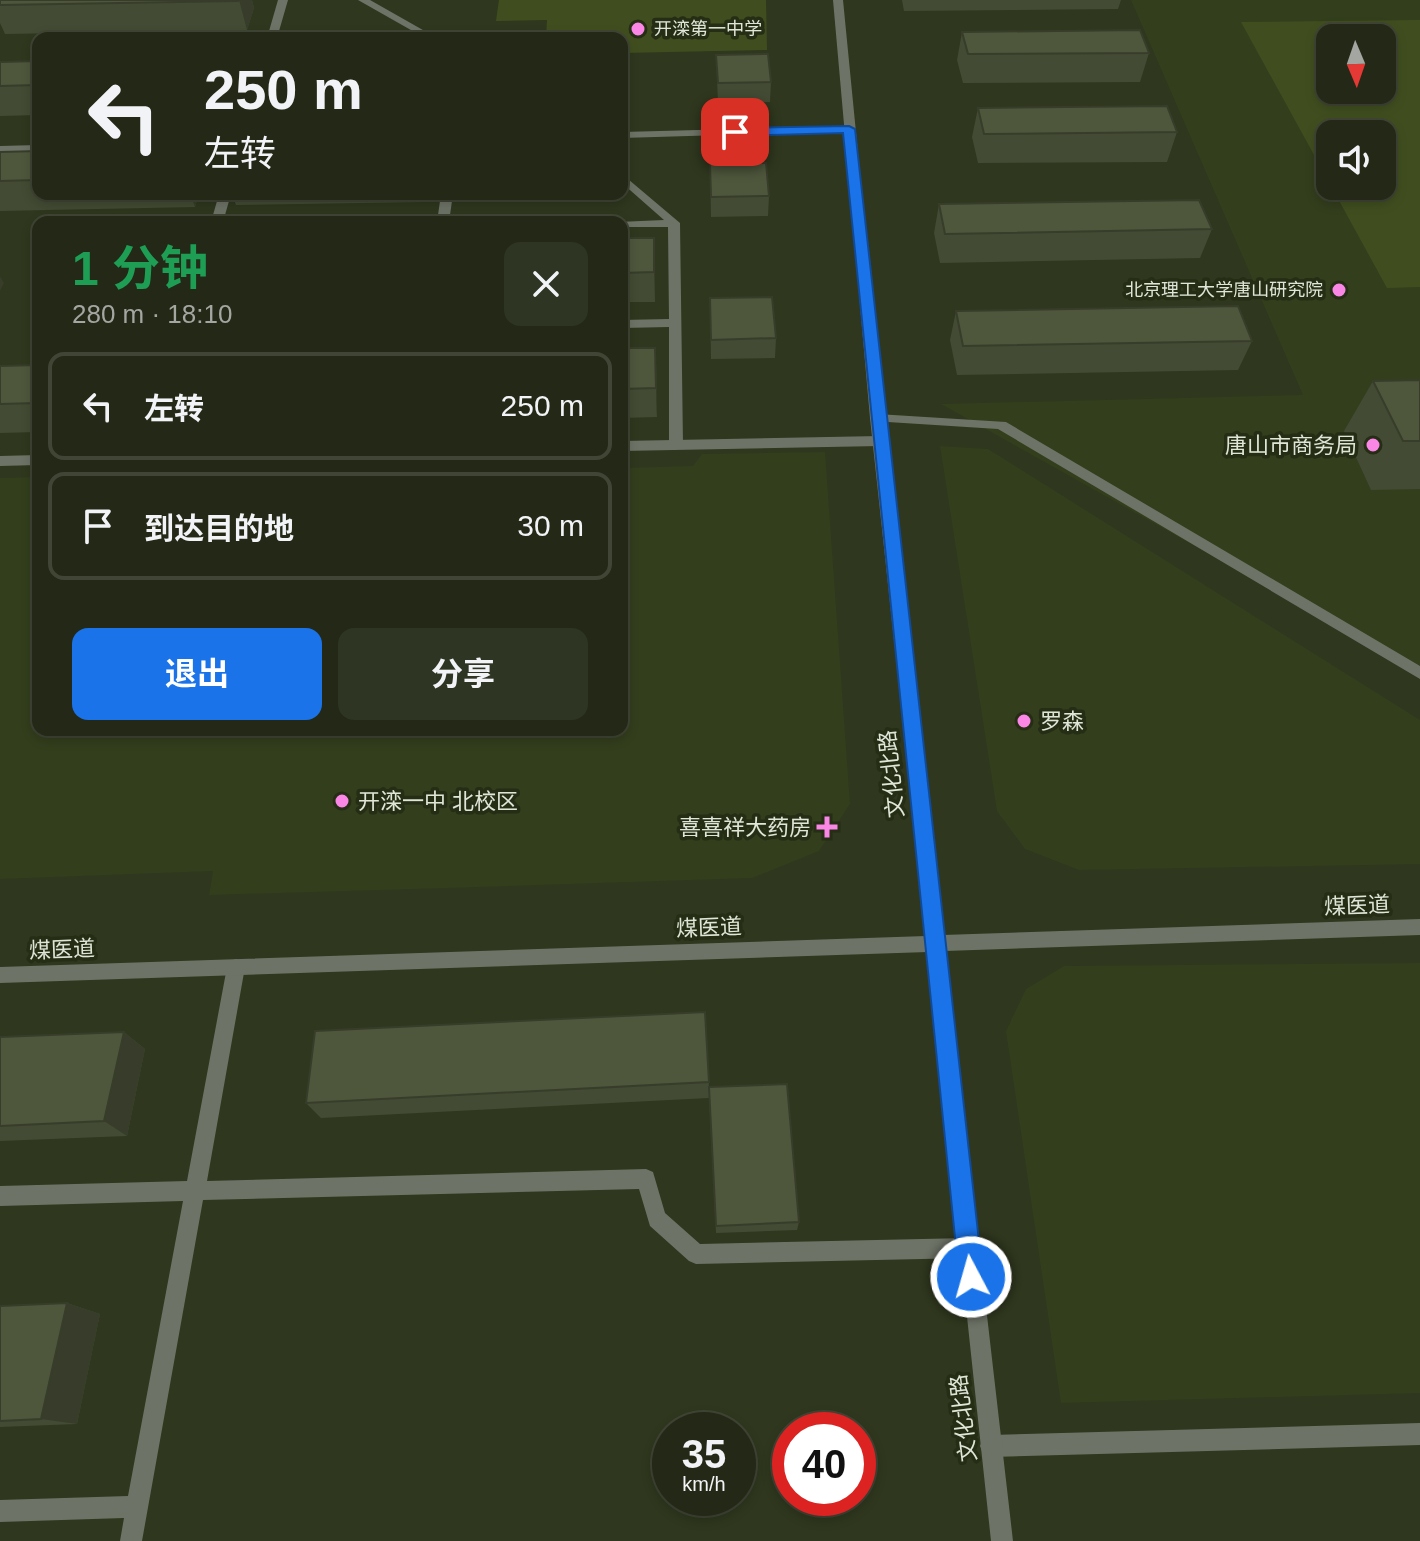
<!DOCTYPE html>
<html lang="zh">
<meta charset="utf-8">
<style>
body{margin:0;font-family:Helvetica,"Noto Sans SC",sans-serif;background:#2f3523;color:#f1f3f6;height:100vh;display:flex;flex-direction:column;font-size:30px;white-space:nowrap}
*{box-sizing:border-box;margin:0}
p{font-size:26px;color:#a3a6a1}
.icon{flex:none;width:44px;height:44px;fill:none;stroke:currentColor;stroke-width:2;stroke-linecap:round;stroke-linejoin:round}
.map{position:relative;flex:1;overflow:hidden}
.sheet{position:absolute;left:32px;top:216px;width:596px;height:520px;display:flex;flex-direction:column;background:#232916;border-radius:16px;box-shadow:0 4px 12px #0003,0 0 0 2px #404535}
.sheet>*{flex:none}
.hud{position:absolute;left:32px;top:32px;width:596px;height:168px;border-radius:16px;box-shadow:0 4px 12px #0003,0 0 0 2px #404535;background:#232916;color:#f1f3f6;overflow:hidden}
.needle{width:52px;rotate:178deg}
.buttons{position:absolute;left:1316px;top:24px;display:grid;gap:16px}
.buttons a{display:grid;place-items:center;width:80px;height:80px;border-radius:16px;background:#232916;box-shadow:0 4px 12px #0003,0 0 0 2px #404535;font-size:40px}
.speed{position:absolute;left:652px;top:1412px;display:flex;gap:16px;font-size:40px;font-weight:700;text-align:center}
.speed>*{display:grid;place-content:center;width:104px;height:104px;border-radius:50%;background:#232916;box-shadow:0 4px 12px #0003,0 0 0 2px #404535;line-height:1}
.speed small{font-size:20px;font-weight:400}
.speed .limit{border:12px solid #d22;background:#fff;color:#111}
.pin{position:absolute;display:grid;place-items:center;width:68px;height:68px;color:#fff;margin:-34px;border-radius:16px;box-shadow:0 4px 12px #0006}
.me{position:absolute;width:88px;margin:-44px;rotate:354deg;stroke-linejoin:round;filter:drop-shadow(0 0 6px #0008)}
.turn{display:flex;align-items:center;gap:28px;height:168px;padding:0 40px;font-size:36px}
.turn .icon{width:104px;height:104px;stroke-width:2.5}
.turn b{display:block;font-size:56px;line-height:68px}
.round{display:grid;place-items:center;flex:none;width:84px;height:84px;border-radius:16px;background:#2f3523}
.head{display:flex;align-items:center;justify-content:space-between;height:136px;padding:0 40px}
h1{font-size:48px;font-weight:700;line-height:60px;color:#1e9e55}
.cta{display:flex;gap:16px;margin-top:auto;padding:16px 40px}
.cta a{flex:1;height:92px;border-radius:16px;background:#1a73e8;color:#fff;font-size:32px;font-weight:700;line-height:92px;text-align:center}
.cta a+a{background:#2f3523;color:#f1f3f6}
ul{padding:0;list-style:none}
li{display:flex;align-items:center;gap:24px;height:108px;margin:0 16px 12px;padding:0 24px;border:4px solid #404535;border-radius:16px}
li div{flex:1}
li b{display:block;font-size:30px}
li em{font-style:normal}
.map>svg:first-child{display:block}
.built{fill:#333e1d;fill-rule:evenodd}
.green{fill:#404e1f;fill-rule:evenodd}
.lines{fill:none;stroke-linecap:round;stroke-linejoin:round}
.service{fill:#6e7367;fill-rule:evenodd}
.minor{fill:#6e7367;fill-rule:evenodd}
.tertiary{fill:#6e7367;fill-rule:evenodd}
.wall{fill:#434b34}
.shaded-wall{fill:#373d2a}
.building{fill:#4e573c;stroke:#373d2a;stroke-width:2}
.route{fill:#1a73e8;stroke:#114b97;stroke-width:2}
.poi-dot{fill:#fa87e6;stroke:#252d14;stroke-width:3}
.labels{text-anchor:middle;stroke-width:7;stroke-linejoin:round;paint-order:stroke}
.far-poi-label{font-size:18px;fill:#e0e6d7;stroke:#252d14;text-anchor:start}
.poi-label{font-size:22px;fill:#e0e6d7;stroke:#252d14;text-anchor:end}
.street-label{font-size:22px;fill:#e0e6d7;stroke:#252d14}
</style>
<div class="map">
<svg width="1420" height="1541" viewBox="0 0 1420 1541">
<rect width="100%" height="100%" fill="#2f371e"/>
<!-- built -->
<path class="built" d="M1131 0H1420V672L941 404 1303 395ZM1330 38H1382V90H1330ZM1330 134H1382V186H1330Z
M940 446 988 449 1420 720V864L1079 870 1025 849 997 811Z
M825 452 850 804 819 851 752 878 446 888 209 895 213 871 0 879V478L38 477V730H622V468L693 466 702 454Z
M1420 963V1393L1061 1403 1006 1031 1026 989 1064 966Z"/>
<!-- green -->
<path class="green" d="M499 0H766L767 50 622 53V38H546L547 20 496 21Z
M1420 20V287L1387 288 1331 186H1382V134H1330V184L1241 22ZM1382 38V90H1330V38Z"/>
<g class="lines">
<!-- service -->
<path class="service" d="M358 0H370L437 38H425Z
M622 174 680 223 683 445 676 450 669 445V327L622 328V320L669 319 668 227H622V222H618L664 220 622 183Z
M441 194H453L449 222H437Z
M877 414 1006 422 1420 666V679L998 429 872 421 870 418Z
M236 959 242 961 245 967 207 1181 646 1169 653 1172 665 1213 700 1244 968 1238 975 1241 978 1248 975 1255 968 1258 696 1264 689 1261 650 1226 639 1189 203 1200 142 1541H120L124 1518 0 1522V1500L128 1496 183 1201 0 1206V1186L187 1181 227 967 230 961Z"/>
<!-- minor -->
<path class="minor" d="M278 0H288L277 38H267Z
M849 126 853 127V131L622 138V132Z
M38 145V151L0 152V146Z
M219 194H231L223 222H211Z
M880 436 887 441 880 446 622 451V441Z
M38 455V465L0 466V456Z
M1420 1423V1445L991 1457 983 1454 980 1446 983 1438 991 1435Z"/>
<!-- tertiary -->
<path class="tertiary" d="M833 0H843L884 418 943 935 1420 919V935L945 951 1013 1541H991L928 952 0 983V967L926 936 870 418Z"/>
</g>
<!-- wall -->
<path class="wall" d="M0 0H252L254 8 247 30 5 34 0 23Z
M902 0H1121L1118 9 904 11Z
M962 32 1149 53 1140 82 963 83 957 60Z
M716 55 771 82 770 102 718 103Z
M38 61V115L0 116V62Z
M978 108 1177 132 1167 162 978 163 972 137Z
M38 151V194H199L195 207 0 211V152Z
M710 164 769 196 768 216 711 217Z
M232 194H424L423 202 236 205Z
M468 194H587V198L469 201Z
M939 204 1212 229 1200 258 940 263 934 233Z
M622 238 655 267V302H622Z
M710 298 776 338 775 358 711 359Z
M956 311 1252 341 1238 370 957 375 950 340Z
M622 348H655L657 417 622 418Z
M38 365V432L0 433V366Z
M1420 380V489L1371 490 1344 431 1373 381Z
M705 1012 709 1087 799 1222 797 1230 716 1233 709 1098 321 1118 306 1103Z
M124 1032 145 1049 127 1136 0 1141V1037Z
M67 1303 100 1314 77 1424 0 1427V1306Z"/>
<!-- shaded-wall -->
<path class="shaded-wall" d="M239 0H252L254 8 247 30Z
M190 194H199L195 207Z
M654 238 655 267V302L654 272Z
M0 276 4 283 0 291Z
M655 348 657 377V417L656 388Z
M124 1032 145 1049 127 1136 104 1121Z
M67 1303 100 1314 77 1424 41 1419Z"/>
<!-- building -->
<path class="building" d="M0 0H239L238 1 0 5Z
M1140 30 1149 53 968 54 962 32Z
M768 54 771 82 718 83 716 55Z
M38 61V85L0 86V62Z
M1167 106 1177 132 984 134 978 108Z
M38 151V180L0 181V152Z
M766 163 769 196 711 197 710 164Z
M1199 200 1212 229 945 234 939 204Z
M622 238H654V272L622 273Z
M772 297 776 338 711 340 710 298Z
M1238 306 1252 341 963 346 956 311Z
M622 348H655L656 388 622 389Z
M38 365V403L0 404V366Z
M1420 380V441H1403L1373 381Z
M705 1012 709 1082 306 1103 315 1031Z
M124 1032 104 1121 0 1126V1037Z
M787 1084 799 1222 716 1226 709 1087Z
M67 1303 41 1419 0 1421V1306Z"/>
<!-- route -->
<path class="route" d="M849 126 855 129 983 1277 979 1285 971 1288 963 1285 959 1277 843 133 735 136 729 132 735 128Z"/>
<!-- markers -->
<g class="poi-dot">
<circle cx="638" cy="29" r="8"/>
<circle cx="1339" cy="290" r="8"/>
<circle cx="1373" cy="445" r="8"/>
<circle cx="1024" cy="721" r="8"/>
<circle cx="342" cy="801" r="8"/>
<path d="M823 815h8v8h8v8h-8v8h-8v-8h-8v-8h8z"/>
</g>
<g class="labels">
<!-- far-poi labels -->
<g class="far-poi-label">
<text x="654" y="35">开滦第一中学</text>
<text x="1323" y="296" text-anchor="end">北京理工大学唐山研究院</text>
</g>
<!-- poi labels -->
<g class="poi-label">
<text x="1357" y="453">唐山市商务局</text>
<text x="1040" y="729" text-anchor="start">罗森</text>
<text x="358" y="809" text-anchor="start">开滦一中 北校区</text>
<text x="811" y="835">喜喜祥大药房</text>
</g>
<!-- street labels -->
<g class="street-label">
<text transform="translate(891 774) rotate(-96)" y="8">文化北路</text>
<text transform="translate(1357 905) rotate(-2)" y="8">煤医道</text>
<text transform="translate(709 927) rotate(-2)" y="8">煤医道</text>
<text transform="translate(62 949) rotate(-2)" y="8">煤医道</text>
<text transform="translate(963 1418) rotate(-97)" y="8">文化北路</text>
</g>
</g>
</svg>
<div class="buttons">
<a><svg class="needle" viewBox="-14 -14 28 28"><path d="M0-13l5 13h-10z" fill="#e53935"/><path d="M0 13l5-13h-10z" fill="#a3a6a1"/></svg></a>
<a><svg class="icon" aria-label="sound" viewBox="0 0 24 24"><path d="M4 9h4l5-4v14l-5-4H4zM17 9q2 3 0 6"/></svg></a>
</div>
<div class="speed"><div>35<small>km/h</small></div><div class="limit">40</div></div>
<div class="pin" style="left:735px;top:132px;background:#d93025"><svg class="icon" aria-label="arrive" viewBox="0 0 24 24"><path d="M6 21V4h12l-3 4 3 4H6"/></svg></div>
<svg class="me" style="left:971px;top:1277px" viewBox="-20 -20 40 40"><circle r="17" fill="#1a73e8" stroke="#fff" stroke-width="3"/><path d="M0-11L8 9 0 5-8 9z" fill="#fff"/></svg>
<div class="hud">
<div class="turn"><svg class="icon" aria-label="left" viewBox="0 0 24 24"><path d="M17 20v-9H6M10 6l-5 5 5 5"/></svg><div><b>250 m</b>左转</div></div>
</div>
<section class="sheet">
<div class="head"><div><h1>1 分钟</h1><p>280 m · 18:10</p></div><a class="round"><svg class="icon" aria-label="close" viewBox="0 0 24 24"><path d="M6 6l12 12M18 6L6 18"/></svg></a></div>
<ul>
<li><svg class="icon" aria-label="left" viewBox="0 0 24 24"><path d="M17 20v-9H6M10 6l-5 5 5 5"/></svg><div><b>左转</b></div><em>250 m</em></li>
<li><svg class="icon" aria-label="arrive" viewBox="0 0 24 24"><path d="M6 21V4h12l-3 4 3 4H6"/></svg><div><b>到达目的地</b></div><em>30 m</em></li>
</ul>
<div class="cta"><a>退出</a><a>分享</a></div>
</section>
</div>
